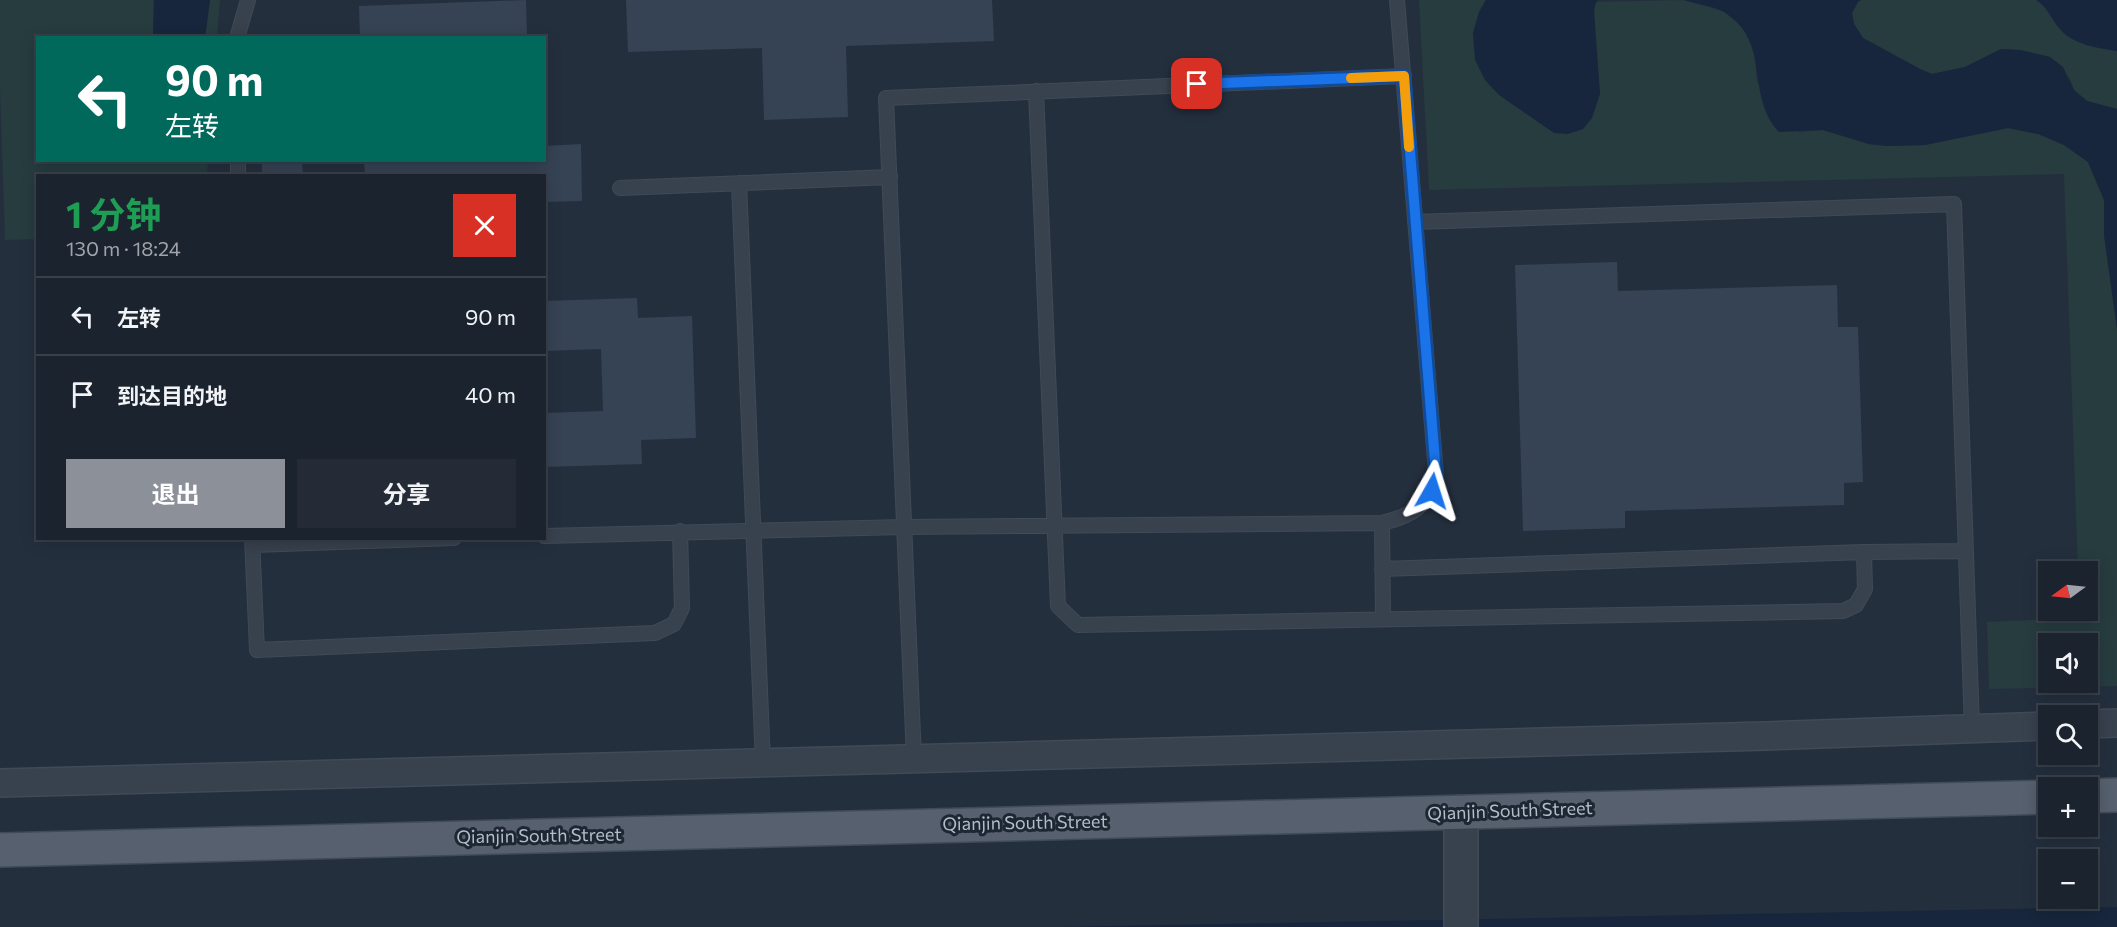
<!DOCTYPE html>
<html lang="zh">
<meta charset="utf-8">
<style>
body{margin:0;font-family:Commissioner,"Noto Sans SC",sans-serif;background:#242b36;color:#f1f3f6;height:100vh;display:flex;flex-direction:column;font-size:22px;white-space:nowrap}
*{box-sizing:border-box;margin:0}
p{font-size:20px;color:#a0a4aa}
.icon{flex:none;width:33px;height:33px;fill:none;stroke:currentColor;stroke-width:2;stroke-linecap:round;stroke-linejoin:round}
.map{position:relative;flex:1;overflow:hidden}
.side{position:absolute;left:36px;top:174px;width:510px;height:366px;display:flex;flex-direction:column;background:#1b232e;border-radius:0px;box-shadow:0 3px 15px #0003,0 0 0 2px #39404a}
.side>*{flex:none}
.top-card{position:absolute;left:36px;top:36px;width:510px;height:126px;border-radius:0px;box-shadow:0 3px 15px #0003,0 0 0 2px #39404a;background:#00695c;color:#fff;overflow:hidden}
.needle{width:39px;rotate:255deg}
.controls{position:absolute;left:2038px;top:561px;display:grid;gap:12px}
.controls a{display:grid;place-items:center;width:60px;height:60px;border-radius:0px;background:#1b232e;box-shadow:0 3px 15px #0003,0 0 0 2px #39404a;font-size:30px}
.pin{position:absolute;display:grid;place-items:center;width:51px;height:51px;color:#fff;margin:-26px;border-radius:12px;box-shadow:0 3px 9px #0006}
.me{position:absolute;width:66px;margin:-33px;rotate:6deg;stroke-linejoin:round;filter:drop-shadow(0 0 4px #0008)}
.turn{display:flex;align-items:center;gap:21px;height:126px;padding:0 30px;font-size:27px}
.turn .icon{width:78px;height:78px;stroke-width:2.5}
.turn b{display:block;font-size:42px;line-height:51px}
.round{display:grid;place-items:center;flex:none;width:63px;height:63px;border-radius:0px;background:#242b36}
.headline{display:flex;align-items:center;justify-content:space-between;height:102px;padding:0 30px}
h1{font-size:36px;font-weight:700;line-height:45px;color:#1e9e55}
.cta{display:flex;gap:12px;margin-top:auto;padding:12px 30px}
.cta a{flex:1;height:69px;border-radius:0px;background:#8c9099;color:#fff;font-size:24px;font-weight:700;line-height:69px;text-align:center}
.cta a+a{background:#242b36;color:#f1f3f6}
ul{padding:0;list-style:none}
li{display:flex;align-items:center;gap:18px;height:78px;padding:0 30px;border-top:2px solid #39404a}
li div{flex:1}
li b{display:block;font-size:22px}
li em{font-style:normal}
.map>svg:first-child{display:block}
.green{fill:#263c3f;fill-rule:evenodd}
.water{fill:#17263c}
.building{fill:#364354}
.lines{fill:none;stroke-linecap:round;stroke-linejoin:round}
.service-casing{stroke:#414a57;stroke-width:16}
.minor-casing{stroke:#414a57;stroke-width:30}
.tertiary-casing{stroke:#414a57;stroke-width:36}
.primary-casing{stroke:#414a57;stroke-width:36}
.service{stroke:#38414e;stroke-width:14}
.minor{stroke:#38414e;stroke-width:27}
.tertiary{stroke:#38414e;stroke-width:33}
.primary{stroke:#56606e;stroke-width:33}
.route-casing{stroke:#114b97;stroke-width:15}
.route{stroke:#1a73e8;stroke-width:10}
.slow{stroke:#f59e0b;stroke-width:10}
.labels{text-anchor:middle;stroke-width:6;stroke-linejoin:round;paint-order:stroke}
.street-label{font-size:18px;fill:#b4bcc9;stroke:#1d2633}
</style>
<div class="map">
<svg width="2117" height="927" viewBox="0 0 2117 927">
<rect width="100%" height="100%" fill="#242f3e"/>
<!-- green -->
<path class="green" d="M0 0H154L153 37 38 38V160L208 161 207 175 38 176 37 239 5 240 0 89Z
M210 0H220L217 37 205 38Z
M1419 0H1486L1479 12 1600 94C1598 67 1589 28 1596 2L1684 0 1723 11 1742 26 1754 49 1757 82 1798 132 1823 130 1869 144 1887 146 1925 145 2008 128 2038 134 2064 145 2088 162 2104 200V235L2117 329V686L1989 689 1987 622 2079 618V611L2088 610V572L2078 571 2064 174 1429 190ZM2049 644H2088V682H2049Z
M1861 0H2036C2048 7 2051 19 2060 29 2070 40 2103 49 2117 51V109L2087 101 2074 90 2070 79 2050 57 2020 50 2001 49 1965 67 1932 74 1920 69 1863 38 1854 24 1852 13 1858 2Z"/>
<!-- water -->
<path class="water" d="M154 0H210L205 37H153Z
M1486 0H1598L1596 2 1594 10 1600 94 1592 118 1583 129 1568 134 1554 133 1499 95 1485 80 1475 60 1473 33 1479 12Z
M1684 0H1861L1858 2 1852 13 1854 24 1863 38 1920 69 1932 74 1965 67 2001 49 2020 50 2050 57 2063 67 2074 90 2087 101 2117 109V329L2104 235V200L2088 162 2064 145 2038 134 2008 128 1925 145 1887 146 1869 144 1823 130 1779 132C1744 94 1773 43 1724 12 1714 6 1697 4 1684 0Z
M2036 0H2117V51C2098 48 2073 45 2060 29 2051 19 2048 7 2036 0Z
M2117 907V927H1053H1058Z"/>
<!-- building -->
<path class="building" d="M526 0 527 38H360L359 6Z
M626 0H992L994 41 846 46 848 117 764 120 762 48 628 52Z
M581 144 582 201 544 202V176H365L364 160H544V146Z
M262 160H302L303 176H262Z
M1617 262 1618 291 1837 285 1838 327H1858L1863 482 1844 483V505L1625 511V528L1523 531 1515 265Z
M637 298 638 318 692 316 696 438 641 440 642 464 544 467V413L603 411 601 349 544 351V301Z"/>
<g class="lines">
<defs>
<path id="service" d="M237 38 248 0
M1036 91 1058 606 1078 625 1843 611 1856 605 1865 589 1864 552
M238 160V176
M739 183 763 763
M620 188 890 177
M1415 222 1954 204 1972 729
M1382 523 1383 619
M544 536 904 527 1382 523C1414 515 1427 507 1436 474L1397 0
M252 538 257 650 655 633 674 624 682 608 680 531
M253 545 454 538
M1382 569 1864 552 1966 551
M914 759 886 98 1404 76"/>
<path id="minor" d="M2088 724 2117 723
M0 783 1766 736 2049 726"/>
<path id="tertiary" d="M1461 812V927"/>
<path id="primary" d="M2088 796 2117 795
M0 850 2049 797"/>
</defs>
<!-- service casing -->
<use href="#service" class="service-casing"/>
<!-- minor casing -->
<use href="#minor" class="minor-casing"/>
<!-- tertiary casing -->
<use href="#tertiary" class="tertiary-casing"/>
<!-- primary casing -->
<use href="#primary" class="primary-casing"/>
<!-- service -->
<use href="#service" class="service"/>
<!-- minor -->
<use href="#minor" class="minor"/>
<!-- tertiary -->
<use href="#tertiary" class="tertiary"/>
<!-- primary -->
<use href="#primary" class="primary"/>
</g>
<g class="lines">
<defs>
<path id="route" d="M1197 84 1404 76 1436 474 1432 491"/>
</defs>
<!-- route casing -->
<use href="#route" class="route-casing"/>
<!-- route -->
<use href="#route" class="route"/>
<!-- slow -->
<path class="slow" d="M1351 78 1404 76 1409 147"/>
</g>
<g class="labels">
<!-- street labels -->
<g class="street-label">
<text transform="translate(1510 811) rotate(-2)" y="6">Qianjin South Street</text>
<text transform="translate(1025 823) rotate(-1)" y="6">Qianjin South Street</text>
<text transform="translate(539 836) rotate(-1)" y="6">Qianjin South Street</text>
</g>
</g>
</svg>
<div class="controls">
<a><svg class="needle" viewBox="-14 -14 28 28"><path d="M0-13l5 13h-10z" fill="#e53935"/><path d="M0 13l5-13h-10z" fill="#a0a4aa"/></svg></a>
<a><svg class="icon" aria-label="sound" viewBox="0 0 24 24"><path d="M4 9h4l5-4v14l-5-4H4zM17 9q2 3 0 6"/></svg></a>
<a><svg class="icon" aria-label="search" viewBox="0 0 24 24"><circle cx="10" cy="10" r="6"/><path d="M15 15l6 6"/></svg></a>
<a>+</a>
<a>−</a>
</div>
<div class="pin" style="left:1197px;top:84px;background:#d93025"><svg class="icon" aria-label="arrive" viewBox="0 0 24 24"><path d="M6 21V4h12l-3 4 3 4H6"/></svg></div>
<svg class="me" style="left:1432px;top:491px" viewBox="-20 -20 40 40"><path d="M0-17L14 15 0 8-14 15z" fill="#1a73e8" stroke="#fff" stroke-width="4"/></svg>
<div class="top-card">
<div class="turn"><svg class="icon" aria-label="left" viewBox="0 0 24 24"><path d="M17 20v-9H6M10 6l-5 5 5 5"/></svg><div><b>90 m</b>左转</div></div>
</div>
<section class="side">
<div class="headline"><div><h1>1 分钟</h1><p>130 m · 18:24</p></div><a class="round" style="background:#d93025;color:#fff"><svg class="icon" aria-label="close" viewBox="0 0 24 24"><path d="M6 6l12 12M18 6L6 18"/></svg></a></div>
<ul>
<li><svg class="icon" aria-label="left" viewBox="0 0 24 24"><path d="M17 20v-9H6M10 6l-5 5 5 5"/></svg><div><b>左转</b></div><em>90 m</em></li>
<li><svg class="icon" aria-label="arrive" viewBox="0 0 24 24"><path d="M6 21V4h12l-3 4 3 4H6"/></svg><div><b>到达目的地</b></div><em>40 m</em></li>
</ul>
<div class="cta"><a>退出</a><a>分享</a></div>
</section>
</div>
